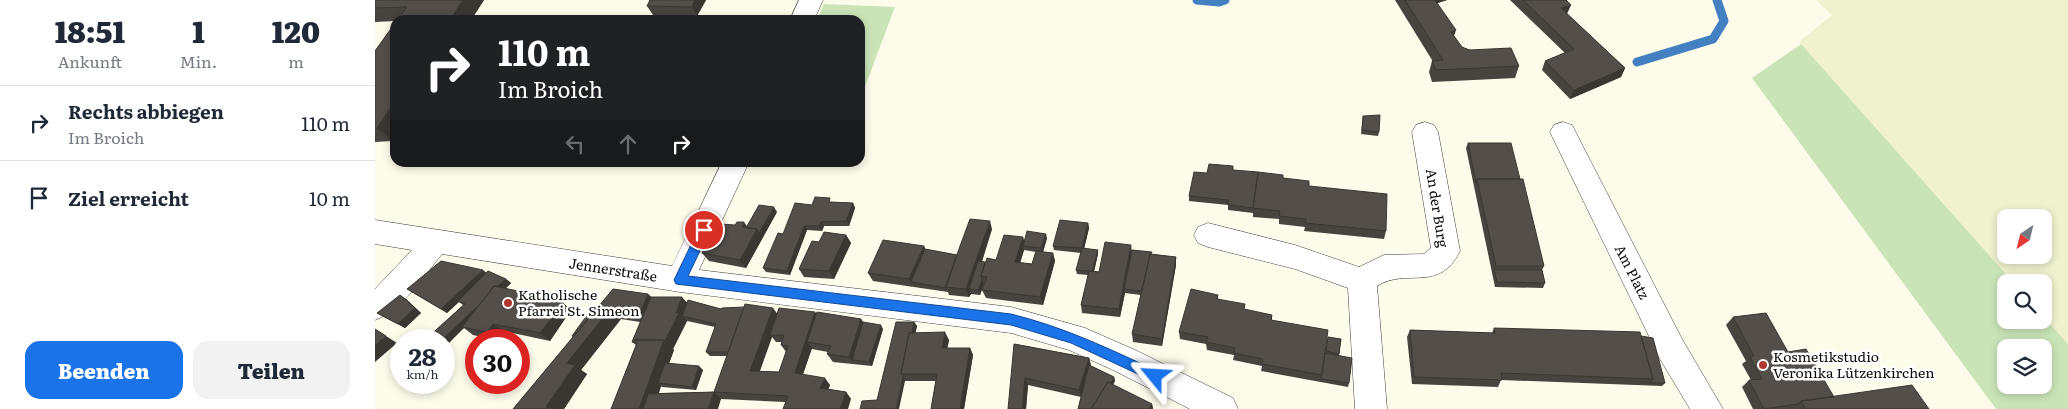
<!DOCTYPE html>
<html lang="de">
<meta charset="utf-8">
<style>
body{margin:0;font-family:Literata,serif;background:#f2f2f3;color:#1f2937;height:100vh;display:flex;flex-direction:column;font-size:19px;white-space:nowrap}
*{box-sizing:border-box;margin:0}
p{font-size:16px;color:#747a83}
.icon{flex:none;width:28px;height:28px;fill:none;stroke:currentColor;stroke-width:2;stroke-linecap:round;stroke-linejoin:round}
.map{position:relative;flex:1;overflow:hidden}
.drawer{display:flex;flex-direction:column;background:#fff;width:375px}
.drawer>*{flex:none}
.banner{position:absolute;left:15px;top:15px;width:475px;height:152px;border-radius:15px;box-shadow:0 2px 8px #0003;background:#202124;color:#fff;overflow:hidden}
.needle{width:32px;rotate:215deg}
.fabs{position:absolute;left:1622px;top:209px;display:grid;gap:10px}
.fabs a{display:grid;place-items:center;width:55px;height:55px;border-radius:10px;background:#fff;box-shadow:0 2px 8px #0003;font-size:25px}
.speed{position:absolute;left:15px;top:329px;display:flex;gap:10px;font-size:25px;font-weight:700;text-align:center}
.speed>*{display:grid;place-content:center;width:65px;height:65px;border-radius:50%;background:#fff;box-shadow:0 2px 8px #0003;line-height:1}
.speed small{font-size:12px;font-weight:400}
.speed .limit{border:8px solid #d22;background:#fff;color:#111}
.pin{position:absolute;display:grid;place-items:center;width:42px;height:42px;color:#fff;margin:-21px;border:2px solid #fff;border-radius:50%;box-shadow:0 1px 5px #0007}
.me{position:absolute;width:55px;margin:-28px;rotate:297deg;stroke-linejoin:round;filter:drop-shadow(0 0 4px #0008)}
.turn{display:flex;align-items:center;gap:18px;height:105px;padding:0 25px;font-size:22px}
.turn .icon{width:65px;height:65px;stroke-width:2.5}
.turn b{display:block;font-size:35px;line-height:42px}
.lanes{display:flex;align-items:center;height:48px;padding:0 25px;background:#0003;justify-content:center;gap:25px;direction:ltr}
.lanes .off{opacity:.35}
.eta{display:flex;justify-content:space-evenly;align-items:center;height:85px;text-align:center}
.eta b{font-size:30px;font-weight:800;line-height:35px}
.button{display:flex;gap:10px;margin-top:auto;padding:10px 25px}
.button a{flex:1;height:58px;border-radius:15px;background:#1a73e8;color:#fff;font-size:20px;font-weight:800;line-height:58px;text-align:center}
.button a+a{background:#f2f2f3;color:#1f2937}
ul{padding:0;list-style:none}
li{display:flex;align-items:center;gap:15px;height:75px;padding:0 25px;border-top:1px solid #e0e1e3}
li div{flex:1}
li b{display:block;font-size:19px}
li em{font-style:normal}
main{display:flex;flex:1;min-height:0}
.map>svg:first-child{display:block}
.farmland{fill:#f0f1ce;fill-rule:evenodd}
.green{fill:#cae4b8;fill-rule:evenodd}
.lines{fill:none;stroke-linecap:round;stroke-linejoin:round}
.stream{stroke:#4280c1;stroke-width:9}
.minor-casing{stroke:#3e3e3e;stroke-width:1}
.minor{fill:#fff;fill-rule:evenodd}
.wall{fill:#47433f;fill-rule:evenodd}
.shaded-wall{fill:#3a3733}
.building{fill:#534e49;stroke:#3a3733}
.route{fill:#1a73e8;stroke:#114b97}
.poi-dot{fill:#ae3830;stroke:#fff;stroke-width:2}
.labels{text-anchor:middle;stroke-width:5;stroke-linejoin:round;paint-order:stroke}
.street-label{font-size:14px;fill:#0b0b0b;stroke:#fff}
.poi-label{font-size:14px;fill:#0b0b0b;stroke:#fff;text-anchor:start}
</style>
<main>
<section class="drawer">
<div class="eta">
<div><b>18:51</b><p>Ankunft</p></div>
<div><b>1</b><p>Min.</p></div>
<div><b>120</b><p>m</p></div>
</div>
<ul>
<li><svg class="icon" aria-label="right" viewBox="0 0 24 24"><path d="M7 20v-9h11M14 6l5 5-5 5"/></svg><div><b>Rechts abbiegen</b><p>Im Broich</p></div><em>110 m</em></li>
<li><svg class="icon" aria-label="arrive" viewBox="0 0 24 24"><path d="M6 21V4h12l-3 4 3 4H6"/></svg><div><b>Ziel erreicht</b></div><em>10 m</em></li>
</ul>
<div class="button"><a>Beenden</a><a>Teilen</a></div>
</section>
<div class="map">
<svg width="1693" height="409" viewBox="0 0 1693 409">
<rect width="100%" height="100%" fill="#fdfceb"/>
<!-- farmland -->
<path class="farmland" d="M1441 0H1693V344L1669 317V282H1638L1424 42 1457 15ZM1631 218H1669V255H1631Z"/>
<!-- green -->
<path class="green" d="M449 4 520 7 485 100V20H442Z
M1426 44 1638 282H1631V320H1669V317L1693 344V409H1621L1377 78ZM1631 348H1669V385H1631Z"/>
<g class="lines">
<!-- stream -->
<path class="stream" d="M822 0 844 2 850 0
M1262 62 1338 39 1349 21 1342 0"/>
<defs>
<path id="minor" d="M424 0H448L439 20H415Z
M1050 122 1059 125 1063 132 1085 251C1064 294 1031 267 1002 286L1012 409H980L973 288 920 269 833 247 823 243 819 235 823 227 833 223 920 245 984 267 1009 255 1049 254 1056 248 1037 132 1041 125Z
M1188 122 1197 125 1307 339 1348 409H1315L1285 359 1175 132 1179 125Z
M347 162H374L324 270 636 307 710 328 760 350 858 398 863 409H815L738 370 694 350 636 333 305 292 67 254C48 277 28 310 0 320V289L37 250 0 244V220L297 266Z"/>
</defs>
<!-- minor casing -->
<use href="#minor" class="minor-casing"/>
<!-- minor -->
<use href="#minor" class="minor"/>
</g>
<!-- wall -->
<path class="wall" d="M0 0H109L96 20H20V21L0 22Z
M275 0H331L322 16 278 15 272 6Z
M1020 0H1072L1062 3 1079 36 1087 47 1144 66 1140 78 1057 82 1054 72 1057 61V60Z
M1135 0H1191L1192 14 1250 68 1246 77 1195 99 1167 70 1170 61 1190 53Z
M20 23V136L17 141 0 142V51Z
M988 116 1004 132 1003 136 986 134Z
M1093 143 1145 179 1169 266 1167 270 1170 283 1168 288 1120 287 1091 148Z
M858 170 908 178 934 186 1011 231 1009 239 929 231 930 227 904 224V219L878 217V213L853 210V205L814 201V196L832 173Z
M458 202 478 203 480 208 474 226H449L447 231 432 230 415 275 391 272 388 268 437 205Z
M402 212 371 268 334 261 327 253 372 226Z
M713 223 714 228 709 249 723 250V254L719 271 724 272 757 250 777 254 801 257V265L787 346 758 342 757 334 766 295 750 293 745 317 707 313 706 305 713 275 702 274 701 270 706 253 679 250 678 246Z
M617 229 607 262H610L621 260 649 240 672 238 668 252 678 253 680 261 668 305 611 298 607 290 610 284H609L605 295 596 294 594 297 574 295 573 292 498 281 493 273 549 246 550 249 582 255ZM649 250 661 252 657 264 645 263Z
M471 235 476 243 459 279 429 277 424 269Z
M112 273 131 279 136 283 130 289 146 294 188 303 196 310 175 341 128 331 122 340 98 335 89 328 69 340H55L52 338 88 305 84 302 72 313 32 289Z
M273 294 276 297 312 302 346 309 402 313 441 314 486 319 488 322 508 329 497 366 458 362 452 354 453 352 437 349V348L428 374 455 385 453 389 471 392 476 399 410 402 346 399 236 409 261 345 257 342 265 322 246 319 206 370 212 374 189 409H138L198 337 197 336 219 312ZM312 321 340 327 331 352 335 356H352L339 392 284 393 286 386 287 387 321 390 328 370 294 363 299 350 298 349ZM397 337 401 342H407L406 345 411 352 404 372 385 371Z
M843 295V300L870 310 897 315V320L948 362 953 337 966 339 964 355 974 383 973 387 886 371 887 366 858 360 859 355 832 350 831 344 805 339 804 332Z
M31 299 46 313 30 328 9 317 2 313Z
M1358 317 1413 352 1459 397 1554 409H1378L1367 387 1374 380H1376L1367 364 1371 361 1351 325Z
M539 322 542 326 540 333 574 340 572 348H595L598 355 589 409H556L561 381H530L502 400Z
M1119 328 1266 336 1290 383 1287 386 1126 380 1123 387 1037 384 1032 337 1035 330 1117 333Z
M639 344 714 358 716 366 739 377 740 381 738 385 777 404 778 409H703L706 397 653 385 651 409Z"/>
<!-- shaded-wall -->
<path class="shaded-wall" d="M88 0H109L96 20H75Z
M320 0H331L322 16 317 7Z
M1055 0H1072L1054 6Z
M1196 5 1192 14 1186 8Z
M1081 30 1077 42 1076 32Z
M1250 68 1246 77 1195 99 1199 90Z
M20 101V136L17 141 2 128Z
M478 203 480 208 474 226 471 221Z
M399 207 402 212 371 268 365 260 382 229Z
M615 221 617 229 597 290 594 289 596 294 594 297 591 289Z
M369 222 375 231 367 227Z
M446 222 449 226 447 231 444 226Z
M713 223 714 228 708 253 707 248Z
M429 226 432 230 415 275 412 271Z
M671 234 672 238 668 252 666 248Z
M471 235 476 243 459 279 454 271Z
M648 237 651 245 648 246 649 250 643 270 640 262Z
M756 245 757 253 749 289 750 293 745 317 744 309Z
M549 246 552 254 536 282 534 279Z
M723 250V254L718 276 717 271Z
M678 253 680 261 668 305 665 297Z
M801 257V265L787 346V339Z
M108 270 113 274 72 313 66 309Z
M131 279 136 283 90 328 87 327 89 328 69 348V340H67Z
M607 280 609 284 605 295 603 290Z
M273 294 284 304 276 324 265 314Z
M25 295 31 299 46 313 30 328 23 324Z
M307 297 314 305 307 316 312 321 298 349 299 350 287 383H283L286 386 278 409H264L289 340Z
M188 303 196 310 175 341 165 333Z
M398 308 404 316 395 335 397 337 382 378 375 371Z
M235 309 246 319 206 370 212 374 189 409H174L171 407 192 363Z
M440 312 446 320 432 342 437 348 426 380 420 373Z
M486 319 491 326 477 360 474 357Z
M539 322 542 326 532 374H528Z
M118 324 128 331 122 340 112 332Z
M506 325 508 329 497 366 494 362Z
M570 332 574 340 571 356 567 348Z
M11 336 22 343 0 362V345Z
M595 348 598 355 589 409H585Z
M714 358 716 365 706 397 704 390Z
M324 366 328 370 321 390 317 387Z
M528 377 530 381 524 409H521Z
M739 377 740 381 723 409H719Z
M450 378 455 385 451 395 445 388Z
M650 378 653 385 651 409H647Z
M339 392 346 399 343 409H333Z
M471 392 476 399 473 409H465Z
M777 404 778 409H774Z"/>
<!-- building -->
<path class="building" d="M0 0H88L75 20H22L32 7 0 8Z
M275 0H320L317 7 272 6Z
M1030 0H1060L1081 30 1076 32 1087 47 1094 50 1136 48 1144 66 1061 70 1057 61 1068 60Z
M1148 0H1191L1196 5 1186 8 1250 68 1199 90 1170 61 1199 49Z
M20 23V101L2 128H0V51Z
M1005 115 1004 132 987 130 988 116Z
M1093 143H1136L1145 179H1102L1101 183Z
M834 164 858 166V170L883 172 878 208 853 205V200L814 196 819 172 832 173Z
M883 172 908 175V178L934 181V186L1012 194 1011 231 930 223 931 219 904 216 905 211 878 208Z
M1102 179H1148L1169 266H1121Z
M440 197 455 198 454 202 478 203 471 221 446 222 444 226H429L412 271 388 268 403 233 408 234 420 203 437 205Z
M384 205 399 207 384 233 382 229 371 228Z
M595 219 615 221 591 289 570 287Z
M685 220 713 223 707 248 678 246Z
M362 222H369L367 227 382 229 365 260 327 253 345 224 360 225Z
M652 231 671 234 666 248 648 246Z
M449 232 471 235 454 271 424 269 437 241 444 242Z
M629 235 648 237 640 262 657 264 661 251 678 253 665 297 607 290 612 277 606 276 612 258 621 260Z
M508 240 549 246 534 279 493 273Z
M730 242 756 245 744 309 706 305 714 271 724 272Z
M707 248 723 250 717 271 701 270Z
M550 249 582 255 571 288 536 282Z
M757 250 777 252 776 254H775L767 291 749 289Z
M775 254 801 257 787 339 757 334Z
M66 261 108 270 66 309 32 289Z
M603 261 610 262 606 276 607 280 603 290 594 289Z
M1119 270H1167L1170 283 1122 282Z
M113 271 131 279 122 287 119 286 107 302 67 340H56L52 338 90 304 83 301Z
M119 286 143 291 141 293 188 303 165 333 118 324 112 332 87 327Z
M238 289 273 294 265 314 235 309 192 363 200 365 171 407 180 409H138Z
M816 289 843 295 842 299 870 304 869 309 897 315 896 320 953 330 947 375 887 364 888 359 859 353 860 348 831 342 833 337 804 332Z
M25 295 40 308 23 324 2 313Z
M276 297H307L301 313H304L290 341 289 340H260V342H257Z
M313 300 346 309 347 308 369 307 353 352H331L341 324 307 316Z
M370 304 398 308 375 371 404 372 413 346 406 345 409 335H395L404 308 440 312 420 373 450 378 445 388 471 392 465 409H408L413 396 339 392Z
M215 311 219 312 199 336H197Z
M442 312 486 319 474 357 452 354 456 346 432 342Z
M1391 313 1413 352 1431 349 1459 397 1426 401 1423 404 1389 409 1374 380 1387 379 1375 357 1379 356 1358 317Z
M488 322 506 325 494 362 477 360Z
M521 322H539L537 333H534L526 374 528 377 521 409H485L487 401 502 400Z
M1119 328 1265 332 1278 379 1126 373 1127 380 1039 377 1035 330 1120 333Z
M0 329 11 336 0 345Z
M570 332 567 348H595L585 409H556L562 374H526L534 333Z
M1266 336 1278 338 1290 383H1275L1278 379Z
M953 337 966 339 964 354 951 351Z
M260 340H289L264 409H236L262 343H260Z
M639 344 714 358 704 390 650 378 647 409H633Z
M950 353 977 358 974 383 946 379Z
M290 363 324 366 317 387 283 383Z
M714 365 739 377 736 383 733 382 716 409H703Z
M733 382 777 404 774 409H716Z
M1537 385 1554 409H1430L1426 401Z
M339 392 333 409H268L273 394Z"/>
<!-- route -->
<path class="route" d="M329 225 333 226 335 230 313 276 636 314C689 327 735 349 784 372L786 376 784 380 780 382 696 343 636 325 301 284 299 280 325 226Z"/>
<!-- markers -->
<g class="poi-dot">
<circle cx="133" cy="303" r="5"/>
<circle cx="1388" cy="365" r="5"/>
</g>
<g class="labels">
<!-- street labels -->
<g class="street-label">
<text transform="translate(1062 208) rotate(81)" y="5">An der Burg</text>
<text transform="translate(238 270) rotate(9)" y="5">Jennerstraße</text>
<text transform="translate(1257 272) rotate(63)" y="5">Am Platz</text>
</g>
<!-- poi labels -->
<g class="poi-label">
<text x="143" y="300">Katholische<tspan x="143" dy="16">Pfarrei St. Simeon</tspan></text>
<text x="1398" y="362">Kosmetikstudio<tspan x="1398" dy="16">Veronika Lützenkirchen</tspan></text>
</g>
</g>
</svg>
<div class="fabs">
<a><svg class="needle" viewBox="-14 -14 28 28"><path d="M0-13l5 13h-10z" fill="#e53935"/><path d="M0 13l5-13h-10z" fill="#747a83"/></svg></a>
<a><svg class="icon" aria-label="search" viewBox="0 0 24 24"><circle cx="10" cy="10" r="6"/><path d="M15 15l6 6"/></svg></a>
<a><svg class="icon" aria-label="layers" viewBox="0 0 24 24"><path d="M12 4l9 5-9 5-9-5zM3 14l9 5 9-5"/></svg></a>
</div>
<div class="speed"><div>28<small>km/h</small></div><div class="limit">30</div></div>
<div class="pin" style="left:329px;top:230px;background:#d93025"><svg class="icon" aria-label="arrive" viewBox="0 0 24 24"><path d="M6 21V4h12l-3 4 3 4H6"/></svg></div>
<svg class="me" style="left:780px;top:376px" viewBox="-20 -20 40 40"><path d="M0-17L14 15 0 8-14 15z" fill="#1a73e8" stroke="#fff" stroke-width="4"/></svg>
<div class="banner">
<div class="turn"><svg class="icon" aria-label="right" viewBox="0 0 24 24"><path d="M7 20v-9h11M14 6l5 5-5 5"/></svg><div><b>110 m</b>Im Broich</div></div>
<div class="lanes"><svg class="icon off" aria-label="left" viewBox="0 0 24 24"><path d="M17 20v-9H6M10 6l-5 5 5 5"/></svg><svg class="icon off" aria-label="ahead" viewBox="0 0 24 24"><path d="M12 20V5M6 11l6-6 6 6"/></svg><svg class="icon" aria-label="right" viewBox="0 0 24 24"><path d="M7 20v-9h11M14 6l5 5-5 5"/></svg></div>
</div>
</div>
</main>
